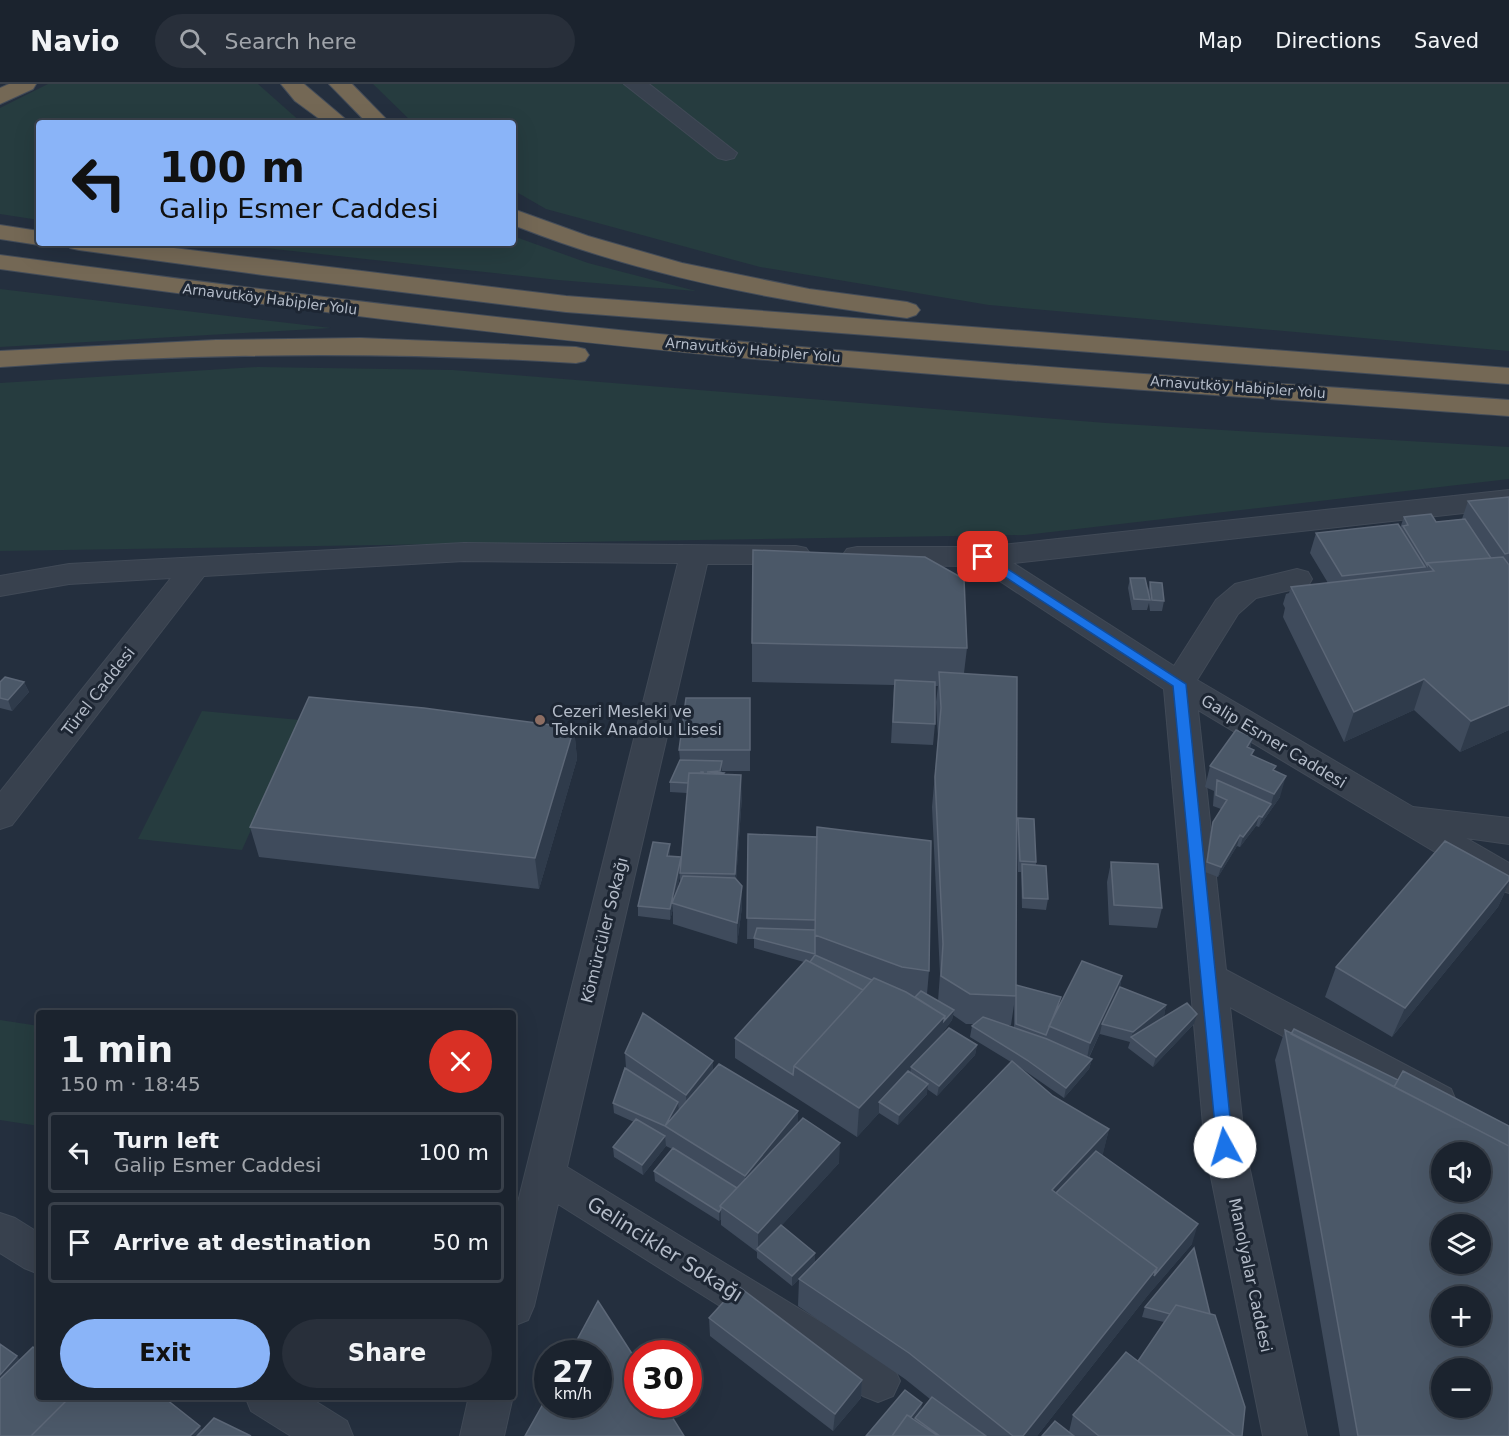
<!DOCTYPE html>
<meta charset="utf-8">
<style>
body{margin:0;font-family:"DejaVu Sans",sans-serif;background:#282f3a;color:#f1f3f6;height:100vh;display:flex;flex-direction:column;font-size:22px;white-space:nowrap}
*{box-sizing:border-box;margin:0}
p{font-size:20px;color:#a0a4aa}
.icon{flex:none;width:33px;height:33px;fill:none;stroke:currentColor;stroke-width:2;stroke-linecap:round;stroke-linejoin:round}
.map{position:relative;flex:1;overflow:hidden}
.details{position:absolute;left:36px;top:926px;width:480px;height:390px;display:flex;flex-direction:column;background:#1b232e;border-radius:6px;box-shadow:0 6px 24px #0002,0 0 0 2px #39404a}
.details>*{flex:none}
.guide{position:absolute;left:36px;top:36px;width:480px;height:126px;border-radius:6px;box-shadow:0 6px 24px #0002,0 0 0 2px #39404a;background:#8ab4f8;color:#111;overflow:hidden}
.buttons{position:absolute;left:1431px;top:1058px;display:grid;gap:12px}
.buttons a{display:grid;place-items:center;width:60px;height:60px;border-radius:50%;background:#1b232e;box-shadow:0 6px 24px #0002,0 0 0 2px #39404a;font-size:30px}
.speed{position:absolute;left:534px;top:1256px;display:flex;gap:12px;font-size:30px;font-weight:700;text-align:center}
.speed>*{display:grid;place-content:center;width:78px;height:78px;border-radius:50%;background:#1b232e;box-shadow:0 6px 24px #0002,0 0 0 2px #39404a;line-height:1}
.speed small{font-size:15px;font-weight:400}
.speed .limit{border:9px solid #d22;background:#fff;color:#111}
.pin{position:absolute;display:grid;place-items:center;width:51px;height:51px;color:#fff;margin:-26px;border-radius:12px;box-shadow:0 3px 9px #0006}
.me{position:absolute;width:66px;margin:-33px;rotate:354deg;stroke-linejoin:round;filter:drop-shadow(0 0 4px #0008)}
.turn{display:flex;align-items:center;gap:21px;height:126px;padding:0 24px;font-size:27px}
.turn .icon{width:78px;height:78px;stroke-width:2.5}
.turn b{display:block;font-size:42px;line-height:51px}
.round{display:grid;place-items:center;flex:none;width:63px;height:63px;border-radius:32px;background:#282f3a}
.summary{display:flex;align-items:center;justify-content:space-between;height:102px;padding:0 24px}
h1{font-size:36px;font-weight:700;line-height:45px}
.button{display:flex;gap:12px;margin-top:auto;padding:12px 24px}
.button a{flex:1;height:69px;border-radius:36px;background:#8ab4f8;color:#111;font-size:24px;font-weight:700;line-height:69px;text-align:center}
.button a+a{background:#282f3a;color:#f1f3f6}
ul{padding:0;list-style:none}
li{display:flex;align-items:center;gap:18px;height:81px;margin:0 12px 9px;padding:0 12px;border:3px solid #39404a;border-radius:6px}
li div{flex:1}
li b{display:block;font-size:22px}
li em{font-style:normal}
header{display:flex;align-items:center;gap:36px;box-sizing:border-box;height:84px;padding:0 30px;background:#1b232e;border-bottom:2px solid #39404a}
header strong{font-size:28px}
nav{display:flex;gap:33px;margin-inline-start:auto;font-size:21px}
.search{width:420px;height:54px;background:#282f3a;display:flex;align-items:center;gap:15px;box-sizing:border-box;padding:0 21px;border-radius:33px;color:#a0a4aa;font-size:22px}
.map>svg:first-child{display:block}
.green{fill:#263c3f}
.lines{fill:none;stroke-linecap:round;stroke-linejoin:round}
.minor-casing{stroke:#414a57;stroke-width:2}
.highway-casing{stroke:#434c59;stroke-width:2}
.minor{fill:#38414e;fill-rule:evenodd}
.highway{fill:#746855;fill-rule:evenodd}
.wall{fill:#3f4b5c;fill-rule:evenodd}
.shaded-wall{fill:#2f3b4b}
.building{fill:#4b5868;stroke:#5c6777;stroke-width:1.5;fill-rule:evenodd}
.route{fill:#1a73e8;stroke:#114b97;stroke-width:1.5}
.education-dot{fill:#8d6e63;stroke:#1d2633;stroke-width:2}
.labels{text-anchor:middle;stroke-width:6;stroke-linejoin:round;paint-order:stroke}
.far-street-label{font-size:14px;fill:#b4bcc9;stroke:#1d2633}
.street-label{font-size:16px;fill:#b4bcc9;stroke:#1d2633}
.poi-label{font-size:16px;fill:#b4bcc9;stroke:#1d2633;text-anchor:start}
.near-street-label{font-size:20px;fill:#b4bcc9;stroke:#1d2633}
</style>
<header>
<strong>Navio</strong>
<div class="search"><svg class="icon" aria-label="search" viewBox="0 0 24 24"><circle cx="10" cy="10" r="6"/><path d="M15 15l6 6"/></svg>Search here</div>
<nav><a>Map</a><a>Directions</a><a>Saved</a></nav>
</header>
<div class="map">
<svg width="1509" height="1352" viewBox="0 0 1509 1352">
<rect width="100%" height="100%" fill="#242f3e"/>
<!-- green -->
<path class="green" d="M48 0H258L302 39H39V136L0 130V24Z
M373 0H1509V267L989 221 760 183 546 125 513 106V39H413Z
M513 152 588 179 696 207 558 196 219 159H513Z
M0 205 331 244 0 263Z
M258 283 453 286 1106 339 1509 363V395L1025 451 0 467V299Z
M202 627 300 636 242 766 138 755Z
M0 936 39 942V1042L0 1036Z"/>
<g class="lines">
<defs>
<path id="minor" d="M624 0H649L737 69 734 74 726 76 718 74Z
M1509 406V424L1013 479 1174 582 1216 516 1235 500 1297 485 1308 488 1312 495 1308 502 1256 514 1238 530 1197 596 1413 723 1509 734V760L1466 754 1509 779V809L1497 805 1198 626 1226 886 1451 1005 1456 1017 1451 1029 1437 1033 1423 1029 1230 923 1245 1063 1307 1352H1263L1205 1063 1164 605 977 482 857 481 847 479 842 472 847 465 857 463H983Z
M464 459 796 462 806 464 811 471 806 478 796 480H707L567 1083 893 1282 900 1297 893 1312 878 1318 863 1312 558 1120 534 1222 528 1236 513 1242V1138L678 479 464 477 204 492 12 741 0 745V708L171 494 69 500 0 512V492L69 480Z
M0 1129 15 1134 39 1149V1190L24 1184 0 1169Z
M245 1312H307L347 1337 353 1352H291L251 1327Z
M469 1312H513L504 1352H460Z"/>
<path id="highway" d="M9 0H36L33 5 0 20V4Z
M281 0H304L350 39H325L295 17Z
M329 0H352L390 39H367Z
M513 125 588 152 682 179 809 205 907 218 916 221 920 226 916 231 907 234C776 217 644 192 521 144L513 141Z
M0 141 39 147V159H48L39 161 0 155Z
M67 159H133L566 212 1509 284V300L566 228 263 191 79 166 70 164Z
M0 171C244 204 489 235 734 257 992 281 1251 297 1509 316V332C1251 313 992 297 734 273 489 250 244 219 0 185Z
M360 254 576 263 585 265 589 271 585 277 576 279C384 267 192 269 0 283V267L216 256Z"/>
</defs>
<!-- minor casing -->
<use href="#minor" class="minor-casing"/>
<!-- highway casing -->
<use href="#highway" class="highway-casing"/>
<!-- minor -->
<use href="#minor" class="minor"/>
<!-- highway -->
<use href="#highway" class="highway"/>
</g>
<!-- wall -->
<path class="wall" d="M1509 413V646L1460 668 1414 626 1344 658 1283 533 1285 524 1283 520 1286 510 1289 509 1291 503 1328 499 1310 469 1316 449 1400 444 1404 433 1436 438 1462 435 1468 417Z
M1130 494 1148 507 1150 498 1164 517 1162 527H1150L1149 519 1147 526H1132L1128 504Z
M752 559 967 564 964 589 1016 902 1059 922 1122 892 1120 903 1166 921 1164 932 1155 939 1194 940 1153 983 1128 964 1130 958 1100 950V949L1089 974 1092 975 1089 985 1064 1014 1018 982 1053 1012 1109 1045 1102 1072 1192 1160 1148 1211 1037 1352H866L921 1326 930 1315 905 1295 798 1222 799 1195 812 1182 792 1202 757 1174V1168L721 1141V1135L719 1137 655 1097 654 1087 672 1065 666 1062 665 1051 666 1062 643 1091 614 1073 613 1063 634 1038 614 1029 613 1019 626 984 625 969 713 987 798 1039 839 1079 781 1142 815 1178 1011 978 970 953 972 942 975 940H966L953 931 952 936 943 948V951L977 961 975 971 937 1012 927 1005V1010L898 1041 879 1029 857 1053 735 974V954L804 878 754 864V855H747L748 750 929 887 927 910 938 917 940 890 932 723 938 655 936 618 938 602H935V640L933 661 891 659 894 601 752 598ZM1014 921V944L1006 941H1011Z
M0 598H24L29 608 12 627 0 624Z
M750 614V687H722V689L742 712 736 796 742 802V823L737 860 673 840V825L670 836 638 832V822L670 760V772L681 773 687 709 670 708V698L680 676 679 666ZM680 792V798L676 809Z
M574 644 577 675 539 805 259 773 250 743Z
M1253 653 1250 664 1253 672 1274 687 1280 713 1259 743 1256 742 1240 763 1237 762 1218 793 1205 788 1210 748 1213 738 1221 725 1213 722 1214 707 1205 703 1210 682Z
M1018 734 1036 778V781L1048 815 1046 826 1022 824 1021 788H1018L1017 744Z
M1111 778 1162 824 1157 844 1109 841 1107 798Z
M1509 792V799L1498 823 1392 953 1325 913 1336 883Z
M1285 946 1398 996 1509 1352H1340L1275 976Z
M1145 1223 1210 1230 1242 1352H1042L1069 1348 1073 1331 1138 1277 1164 1238 1142 1233Z
M709 1234 862 1296 861 1314 833 1347 710 1252Z
M392 1312H427V1314Z"/>
<!-- shaded-wall -->
<path class="shaded-wall" d="M1424 595 1414 626 1344 658 1354 628Z
M24 598 29 608 12 627 8 616Z
M1509 621V646L1460 668 1471 637Z
M574 644 577 675 539 805 535 774Z
M1253 653 1247 674V663Z
M722 677V687L720 697 707 688Z
M741 691 742 712 735 811V790Z
M1286 692 1280 713 1259 743 1262 733 1271 720 1274 710Z
M1259 732 1256 742 1240 763 1243 753Z
M1240 751 1237 762 1218 793 1221 783Z
M670 760V770L668 782 667 772Z
M681 773 680 792 674 820 672 819 673 825 670 836V825Z
M1509 796V799L1498 823 1392 953 1405 924Z
M742 802V823L737 860V839Z
M1122 892 1118 913 1102 940 1100 949 1086 979 1090 959Z
M1166 921 1164 932 1134 956 1131 954 1133 948Z
M954 926 952 936 943 948 941 962 911 983 910 993 879 1018V1029L857 1053 859 1024 945 932Z
M1197 930 1194 940 1153 983 1156 973Z
M977 961 975 971 937 1012 939 1002Z
M1092 975 1089 985 1064 1014 1066 1004Z
M713 977V997L687 1031 686 1011Z
M928 1000 927 1010 898 1041 899 1031Z
M678 1018 679 1028 665 1042V1052V1042Z
M798 1027V1047L745 1111V1092Z
M1109 1045 1102 1074 1058 1121 1052 1106Z
M665 1052 666 1062 643 1091 642 1081Z
M840 1059 839 1079 759 1166 758 1165V1149Z
M721 1125V1135L719 1137V1128Z
M1198 1140 1192 1160 1148 1211 1154 1192Z
M815 1169V1178L792 1202V1192Z
M1157 1184 1148 1211 1037 1352H1023Z
M17 1272 23 1281 0 1307V1291Z
M862 1296 861 1314 833 1347 835 1330Z
M922 1319 921 1328 901 1352H895Z
M200 1342 205 1352H190Z"/>
<!-- building -->
<path class="building" d="M1509 413V469L1505 470 1468 417Z
M1431 430 1436 438 1465 435 1491 474 1427 479V481L1403 442 1408 441 1404 433Z
M1398 440 1425 483 1342 492 1316 449Z
M753 466 925 473 964 495 967 564 752 559Z
M1503 473 1509 481V621L1471 637 1424 595 1354 628 1291 503 1434 487 1427 479Z
M1130 494H1145L1150 516 1134 515Z
M1150 498 1162 499 1164 517 1152 516Z
M939 588 1017 593 1016 912 970 910 941 892 943 860 935 693 941 624Z
M5 593 24 598 8 616 0 614V598Z
M895 596 935 598V640L893 638Z
M309 613 424 624 574 644 535 774 250 743Z
M686 614H750V666H679Z
M1236 646 1253 653 1247 663 1254 666 1251 671 1276 682 1273 686 1286 692 1274 710 1210 682Z
M680 676 722 677 720 687 707 688 724 689 723 690H703V688H701V689H689L688 699 670 698Z
M689 689 741 691 735 790 680 789Z
M1217 696 1271 720 1262 733 1259 732 1243 753 1240 751 1221 783 1207 778 1213 738 1227 716 1216 711Z
M1018 734 1034 735 1036 778 1020 777Z
M817 743 931 757 929 887 902 883 815 851Z
M748 750 817 753 815 836 747 834Z
M1445 757 1509 792V796L1405 924 1336 883Z
M653 758 670 760 667 772 681 773 670 825 638 822Z
M1111 778 1158 780 1162 824 1114 821Z
M1022 780 1046 782 1048 815 1023 814Z
M683 792 735 794 742 802 737 839 672 819Z
M757 844 815 846V870L754 854Z
M815 871 872 896 863 906 810 878Z
M806 876 863 906 794 982 793 991 735 954Z
M1082 877 1122 892 1090 959 1049 942Z
M874 894 906 908 945 932 859 1024 794 982Z
M1016 901 1061 913 1046 951 1016 940Z
M1120 903 1166 921 1133 948 1102 940Z
M921 907 954 926 944 937 945 932 915 913Z
M1187 919 1197 930 1156 973 1131 953Z
M643 929 713 977 686 1011 625 969Z
M983 933 1047 955 1092 975 1066 1004 1027 976 972 942Z
M949 944 977 961 939 1002 911 983Z
M1294 945 1398 996 1394 1003 1291 950Z
M1285 946 1509 1062V1352H1358ZM1442 1068H1480V1107H1442ZM1442 1140H1480V1179H1442ZM1442 1212H1480V1251H1442ZM1442 1284H1480V1323H1442Z
M1012 977 1053 1012 1109 1045 1052 1106 1157 1184 1023 1352H1013L909 1269 799 1195Z
M719 980 798 1027 745 1092 665 1042Z
M625 984 678 1018 665 1042 613 1019Z
M908 987 928 1000 899 1031 879 1018Z
M1403 987 1509 1042V1062L1394 1003Z
M803 1034 840 1059 758 1149 720 1122Z
M636 1035 665 1052 642 1081 613 1063Z
M673 1064 737 1104 720 1122 721 1125 719 1128 654 1087Z
M1096 1067 1198 1140 1154 1192 1157 1184 1056 1109Z
M781 1141 815 1169 792 1192 757 1165Z
M1194 1164 1210 1230 1176 1221 1170 1230 1145 1223Z
M738 1202 862 1296 835 1330 709 1234Z
M598 1217 638 1279V1320H664L684 1352H525L548 1311V1320H598V1269H570Z
M1176 1221 1215 1231 1245 1323 1242 1352H1235L1138 1277Z
M0 1260 17 1272 0 1291Z
M33 1263 39 1268V1312H71L31 1352H0V1295Z
M1126 1268 1235 1352H1099L1073 1331Z
M905 1306 922 1319 911 1333 907 1331 892 1352H866Z
M71 1312H162L200 1342 190 1352H31Z
M932 1313 986 1352H940L915 1334Z
M907 1331 938 1352H892Z
M214 1334 251 1352H197Z
M1055 1337 1074 1352H1042Z"/>
<!-- route -->
<path class="route" d="M983 469 1186 600 1233 1063 1231 1068 1225 1070 1219 1068 1217 1063 1173 602 979 476 977 473Z"/>
<!-- markers -->
<circle class="education-dot" cx="540" cy="636" r="6"/>
<g class="labels">
<!-- far-street labels -->
<g class="far-street-label">
<text transform="translate(270 215) rotate(7)" y="5">Arnavutköy Habipler Yolu</text>
<text transform="translate(753 266) rotate(5)" y="5">Arnavutköy Habipler Yolu</text>
<text transform="translate(1238 303) rotate(4)" y="5">Arnavutköy Habipler Yolu</text>
</g>
<!-- street labels -->
<g class="street-label">
<text transform="translate(98 607) rotate(-52)" y="6">Türel Caddesi</text>
<text transform="translate(1274 657) rotate(31)" y="6">Galip Esmer Caddesi</text>
<text transform="translate(604 846) rotate(-76)" y="6">Kömürcüler Sokağı</text>
<text transform="translate(1251 1191) rotate(78)" y="6">Manolyalar Caddesi</text>
</g>
<!-- poi labels -->
<g class="poi-label">
<text x="552" y="633">Cezeri Mesleki ve<tspan x="552" dy="18">Teknik Anadolu Lisesi</tspan></text>
</g>
<!-- near-street labels -->
<g class="near-street-label">
<text transform="translate(665 1165) rotate(32)" y="7">Gelincikler Sokağı</text>
</g>
</g>
</svg>
<div class="buttons">
<a><svg class="icon" aria-label="sound" viewBox="0 0 24 24"><path d="M4 9h4l5-4v14l-5-4H4zM17 9q2 3 0 6"/></svg></a>
<a><svg class="icon" aria-label="layers" viewBox="0 0 24 24"><path d="M12 4l9 5-9 5-9-5zM3 14l9 5 9-5"/></svg></a>
<a>+</a>
<a>−</a>
</div>
<div class="speed"><div>27<small>km/h</small></div><div class="limit">30</div></div>
<div class="pin" style="left:983px;top:473px;background:#d93025"><svg class="icon" aria-label="arrive" viewBox="0 0 24 24"><path d="M6 21V4h12l-3 4 3 4H6"/></svg></div>
<svg class="me" style="left:1225px;top:1063px" viewBox="-20 -20 40 40"><circle r="19" fill="#fff"/><path d="M0-13L10 11 0 6-10 11z" fill="#1a73e8"/></svg>
<div class="guide">
<div class="turn"><svg class="icon" aria-label="left" viewBox="0 0 24 24"><path d="M17 20v-9H6M10 6l-5 5 5 5"/></svg><div><b>100 m</b>Galip Esmer Caddesi</div></div>
</div>
<section class="details">
<div class="summary"><div><h1>1 min</h1><p>150 m · 18:45</p></div><a class="round" style="background:#d93025;color:#fff"><svg class="icon" aria-label="close" viewBox="0 0 24 24"><path d="M6 6l12 12M18 6L6 18"/></svg></a></div>
<ul>
<li><svg class="icon" aria-label="left" viewBox="0 0 24 24"><path d="M17 20v-9H6M10 6l-5 5 5 5"/></svg><div><b>Turn left</b><p>Galip Esmer Caddesi</p></div><em>100 m</em></li>
<li><svg class="icon" aria-label="arrive" viewBox="0 0 24 24"><path d="M6 21V4h12l-3 4 3 4H6"/></svg><div><b>Arrive at destination</b></div><em>50 m</em></li>
</ul>
<div class="button"><a>Exit</a><a>Share</a></div>
</section>
</div>
